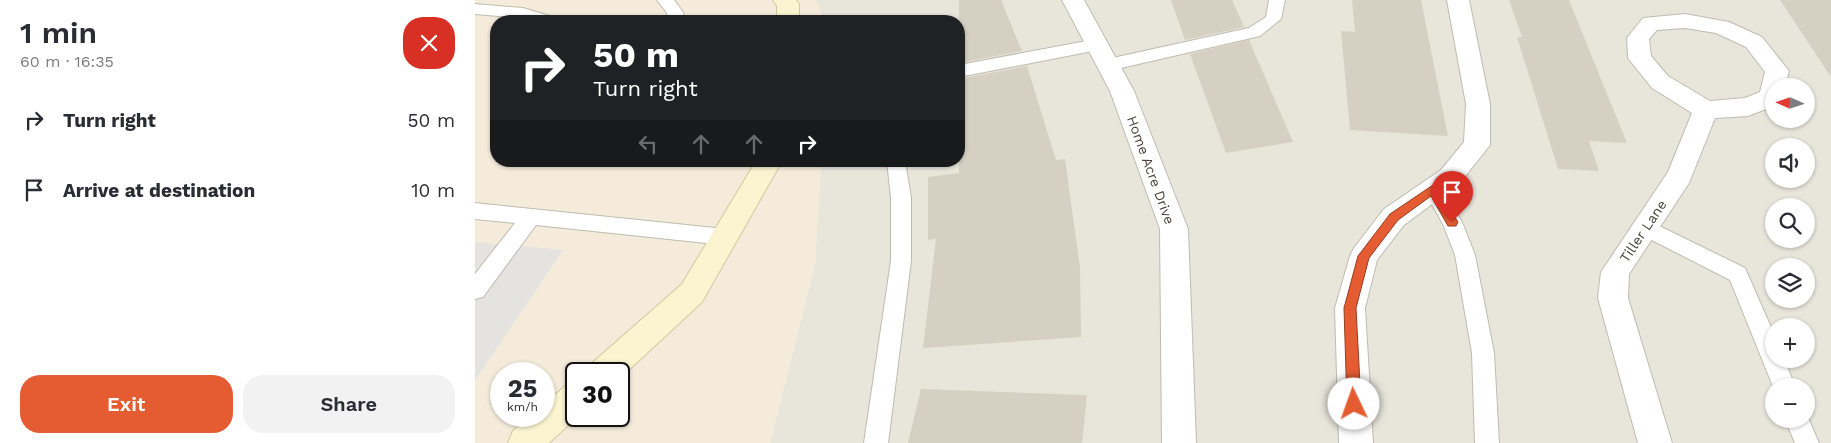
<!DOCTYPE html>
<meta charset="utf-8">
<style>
body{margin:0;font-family:"Work Sans",sans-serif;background:#f2f2f3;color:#2b2b33;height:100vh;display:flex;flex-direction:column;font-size:19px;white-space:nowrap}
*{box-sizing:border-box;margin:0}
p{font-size:16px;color:#7c7c81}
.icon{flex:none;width:28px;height:28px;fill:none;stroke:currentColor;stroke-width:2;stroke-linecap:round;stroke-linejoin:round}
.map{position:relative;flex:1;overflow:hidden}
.side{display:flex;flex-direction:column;background:#fff;width:475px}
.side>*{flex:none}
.banner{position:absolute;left:15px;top:15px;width:475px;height:152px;border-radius:20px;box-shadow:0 1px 4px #0004;background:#202124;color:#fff;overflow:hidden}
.needle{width:32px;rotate:273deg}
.controls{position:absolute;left:1290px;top:78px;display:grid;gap:10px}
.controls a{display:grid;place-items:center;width:50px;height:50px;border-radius:50%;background:#fff;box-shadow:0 1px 4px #0004;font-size:25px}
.speed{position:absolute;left:15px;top:362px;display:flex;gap:10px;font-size:25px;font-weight:700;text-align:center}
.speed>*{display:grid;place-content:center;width:65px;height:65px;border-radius:50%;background:#fff;box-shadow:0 1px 4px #0004;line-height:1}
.speed small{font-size:12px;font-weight:400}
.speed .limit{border:2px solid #111;border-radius:8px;background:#fff;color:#111}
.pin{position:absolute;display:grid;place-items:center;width:42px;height:42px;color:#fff;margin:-51px -21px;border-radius:50% 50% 50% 0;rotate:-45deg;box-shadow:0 0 5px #0007}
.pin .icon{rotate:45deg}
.me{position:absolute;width:55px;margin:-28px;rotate:357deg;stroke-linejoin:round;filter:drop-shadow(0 0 4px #0008)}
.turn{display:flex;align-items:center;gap:18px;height:105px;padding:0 20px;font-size:22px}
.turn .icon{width:65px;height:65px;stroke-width:2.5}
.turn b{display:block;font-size:35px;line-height:42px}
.lanes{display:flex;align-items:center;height:48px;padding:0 20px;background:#0003;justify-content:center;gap:25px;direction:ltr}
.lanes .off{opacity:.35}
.round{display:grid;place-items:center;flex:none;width:52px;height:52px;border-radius:20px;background:#f2f2f3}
.summary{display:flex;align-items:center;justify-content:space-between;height:85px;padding:0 20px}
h1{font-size:30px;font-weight:600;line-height:38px}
.cta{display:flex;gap:10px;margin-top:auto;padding:10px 20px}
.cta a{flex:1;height:58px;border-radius:20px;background:#e65c32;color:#fff;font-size:20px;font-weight:600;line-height:58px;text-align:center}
.cta a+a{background:#f2f2f3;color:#2b2b33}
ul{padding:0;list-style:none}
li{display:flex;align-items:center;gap:15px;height:70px;padding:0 20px}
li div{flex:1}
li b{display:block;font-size:19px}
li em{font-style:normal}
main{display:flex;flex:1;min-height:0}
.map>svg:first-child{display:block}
.residential{fill:#e8e5db;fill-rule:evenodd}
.commercial{fill:#f4ebda;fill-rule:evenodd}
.parking{fill:#e4e3e0}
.building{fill:#d5d0c2}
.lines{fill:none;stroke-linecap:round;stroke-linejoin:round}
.lane-casing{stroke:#c0bbaf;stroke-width:2}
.street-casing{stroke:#c0bbaf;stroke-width:2}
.secondary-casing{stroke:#d0c8a0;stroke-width:2}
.lane{fill:#fff;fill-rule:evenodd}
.street{fill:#fff;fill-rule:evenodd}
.secondary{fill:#faf4d1;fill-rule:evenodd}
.route{fill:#e65c32;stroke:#963c20}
.labels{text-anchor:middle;stroke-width:4;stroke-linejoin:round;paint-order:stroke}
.street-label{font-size:14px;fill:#49443a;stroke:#fff}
</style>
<main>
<section class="side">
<div class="summary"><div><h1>1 min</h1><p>60 m · 16:35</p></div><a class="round" style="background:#d93025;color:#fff"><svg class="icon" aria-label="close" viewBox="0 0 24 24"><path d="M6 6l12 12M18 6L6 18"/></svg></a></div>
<ul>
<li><svg class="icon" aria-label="right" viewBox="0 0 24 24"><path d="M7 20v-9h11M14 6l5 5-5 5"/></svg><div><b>Turn right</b></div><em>50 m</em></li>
<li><svg class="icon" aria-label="arrive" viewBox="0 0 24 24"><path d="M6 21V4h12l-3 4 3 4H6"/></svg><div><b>Arrive at destination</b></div><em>10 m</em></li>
</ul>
<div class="cta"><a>Exit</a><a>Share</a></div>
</section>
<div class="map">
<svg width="1356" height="443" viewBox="0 0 1356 443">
<rect width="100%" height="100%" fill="#f5f3ec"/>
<!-- residential -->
<path class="residential" d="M341 0H1356V443H295L340 265 346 161H484V21H349ZM1299 86H1331V119H1299ZM1299 146H1331V179H1299ZM1299 206H1331V239H1299ZM1299 266H1331V299H1299ZM1299 326H1331V359H1299ZM1299 386H1331V419H1299Z"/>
<!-- commercial -->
<path class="commercial" d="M0 0H341L349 21H21V161H346L340 265 295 443H0ZM26 374H69V416H26ZM101 374H144V416H101Z"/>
<!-- parking -->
<path class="parking" d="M0 242 88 250 0 380Z"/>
<!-- building -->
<path class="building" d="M484 0H526L547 51 484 63Z
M696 0H757L769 27 710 40Z
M877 0H946L973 136 875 130 866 31 880 32Z
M1034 0H1094L1152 143 1114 141 1124 171 1083 169 1042 37H1047Z
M1305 0H1356V77Z
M774 40 818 142 751 153 715 54Z
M552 66 581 160 590 159 605 268 606 337 448 348 461 239 453 240V177L484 173V79Z
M446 389 612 395 607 443H433Z"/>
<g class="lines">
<defs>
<path id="lane" d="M182 0H199L208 12 209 21H193L192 13Z
M794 0H810L806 19 785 36 633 71 627 69 625 65 627 61 633 59 774 28 791 17Z
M0 4 48 8 78 17 80 21H56L46 18 0 14Z
M622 39 628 41 630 45 628 49 484 77V65Z
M412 161H430L436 198V261L413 443H389L416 261V198Z
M958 181 965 184 987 222 1000 255 1019 353 1024 443H1000L997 353 980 255 968 224 948 189 951 184Z
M0 203 250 229 257 231 260 237 257 243 250 245 61 225 8 297 0 299V274L40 223 0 219Z
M1170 219 1270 268 1299 334V359H1309L1320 386H1299V389L1255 280 1163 233 1160 227 1163 221Z
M1331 413 1344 443H1320L1310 419H1331Z"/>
<path id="street" d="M587 0H609L659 91 713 229 721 443H687L685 229 635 91Z
M972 0H994L1015 104V145L984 184 929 225 902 260 890 308 898 443H864L860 308 875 256 879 248 909 209 966 170 989 142 991 104Z
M1210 14 1254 22 1287 37 1314 71 1310 86H1299V106L1273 116 1240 118 1214 183 1154 274 1153 298 1197 443H1163L1123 298 1126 272 1193 172 1217 113 1177 88 1153 58 1152 38 1168 18ZM1210 28 1241 33 1271 47 1290 72 1285 92 1270 98 1235 101 1193 76 1176 56 1174 39 1182 30Z"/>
<path id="secondary" d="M298 0H321L324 4V21H302V6Z
M281 161H307L227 302 144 379V374H111L116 364 207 284Z
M101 382V416H103L74 443H33L38 431 55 416H69V405L90 386Z"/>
</defs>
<!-- lane casing -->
<use href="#lane" class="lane-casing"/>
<!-- street casing -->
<use href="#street" class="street-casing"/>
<!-- secondary casing -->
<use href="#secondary" class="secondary-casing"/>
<!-- lane -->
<use href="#lane" class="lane"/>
<!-- street -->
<use href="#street" class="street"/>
<!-- secondary -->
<use href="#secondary" class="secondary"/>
</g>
<!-- route -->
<path class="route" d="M958 185 962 186 981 219 983 222 981 226H973L956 196 923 220 894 258 881 308 886 404 884 409 879 411 874 409 872 404 869 308 883 256 915 214Z"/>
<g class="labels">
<!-- street labels -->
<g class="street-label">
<text transform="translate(676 170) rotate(70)" y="5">Home Acre Drive</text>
<text transform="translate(1168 231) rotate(-56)" y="5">Tiller Lane</text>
</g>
</g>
</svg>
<div class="controls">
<a><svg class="needle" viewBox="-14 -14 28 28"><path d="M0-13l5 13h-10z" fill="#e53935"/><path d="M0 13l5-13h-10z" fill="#7c7c81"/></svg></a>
<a><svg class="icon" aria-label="sound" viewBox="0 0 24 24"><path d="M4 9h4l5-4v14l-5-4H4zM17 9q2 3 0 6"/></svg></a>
<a><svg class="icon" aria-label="search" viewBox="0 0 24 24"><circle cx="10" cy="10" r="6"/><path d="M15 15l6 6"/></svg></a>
<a><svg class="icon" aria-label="layers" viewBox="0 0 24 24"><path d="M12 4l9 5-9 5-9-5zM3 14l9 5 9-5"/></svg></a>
<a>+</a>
<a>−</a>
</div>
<div class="speed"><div>25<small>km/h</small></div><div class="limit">30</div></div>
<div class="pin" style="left:977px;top:222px;background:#d93025"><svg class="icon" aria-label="arrive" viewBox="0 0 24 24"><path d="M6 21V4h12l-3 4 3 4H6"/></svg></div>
<svg class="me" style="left:879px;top:404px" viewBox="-20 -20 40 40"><circle r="19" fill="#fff"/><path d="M0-13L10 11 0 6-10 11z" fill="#e65c32"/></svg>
<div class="banner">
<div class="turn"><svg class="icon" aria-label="right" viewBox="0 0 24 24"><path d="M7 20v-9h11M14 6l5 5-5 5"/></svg><div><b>50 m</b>Turn right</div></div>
<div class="lanes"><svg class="icon off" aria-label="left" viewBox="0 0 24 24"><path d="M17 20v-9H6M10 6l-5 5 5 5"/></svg><svg class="icon off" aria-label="ahead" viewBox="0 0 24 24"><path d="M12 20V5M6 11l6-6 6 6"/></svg><svg class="icon off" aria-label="ahead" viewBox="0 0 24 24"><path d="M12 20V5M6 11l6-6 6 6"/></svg><svg class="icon" aria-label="right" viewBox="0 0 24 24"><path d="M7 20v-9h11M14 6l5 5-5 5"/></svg></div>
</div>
</div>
</main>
